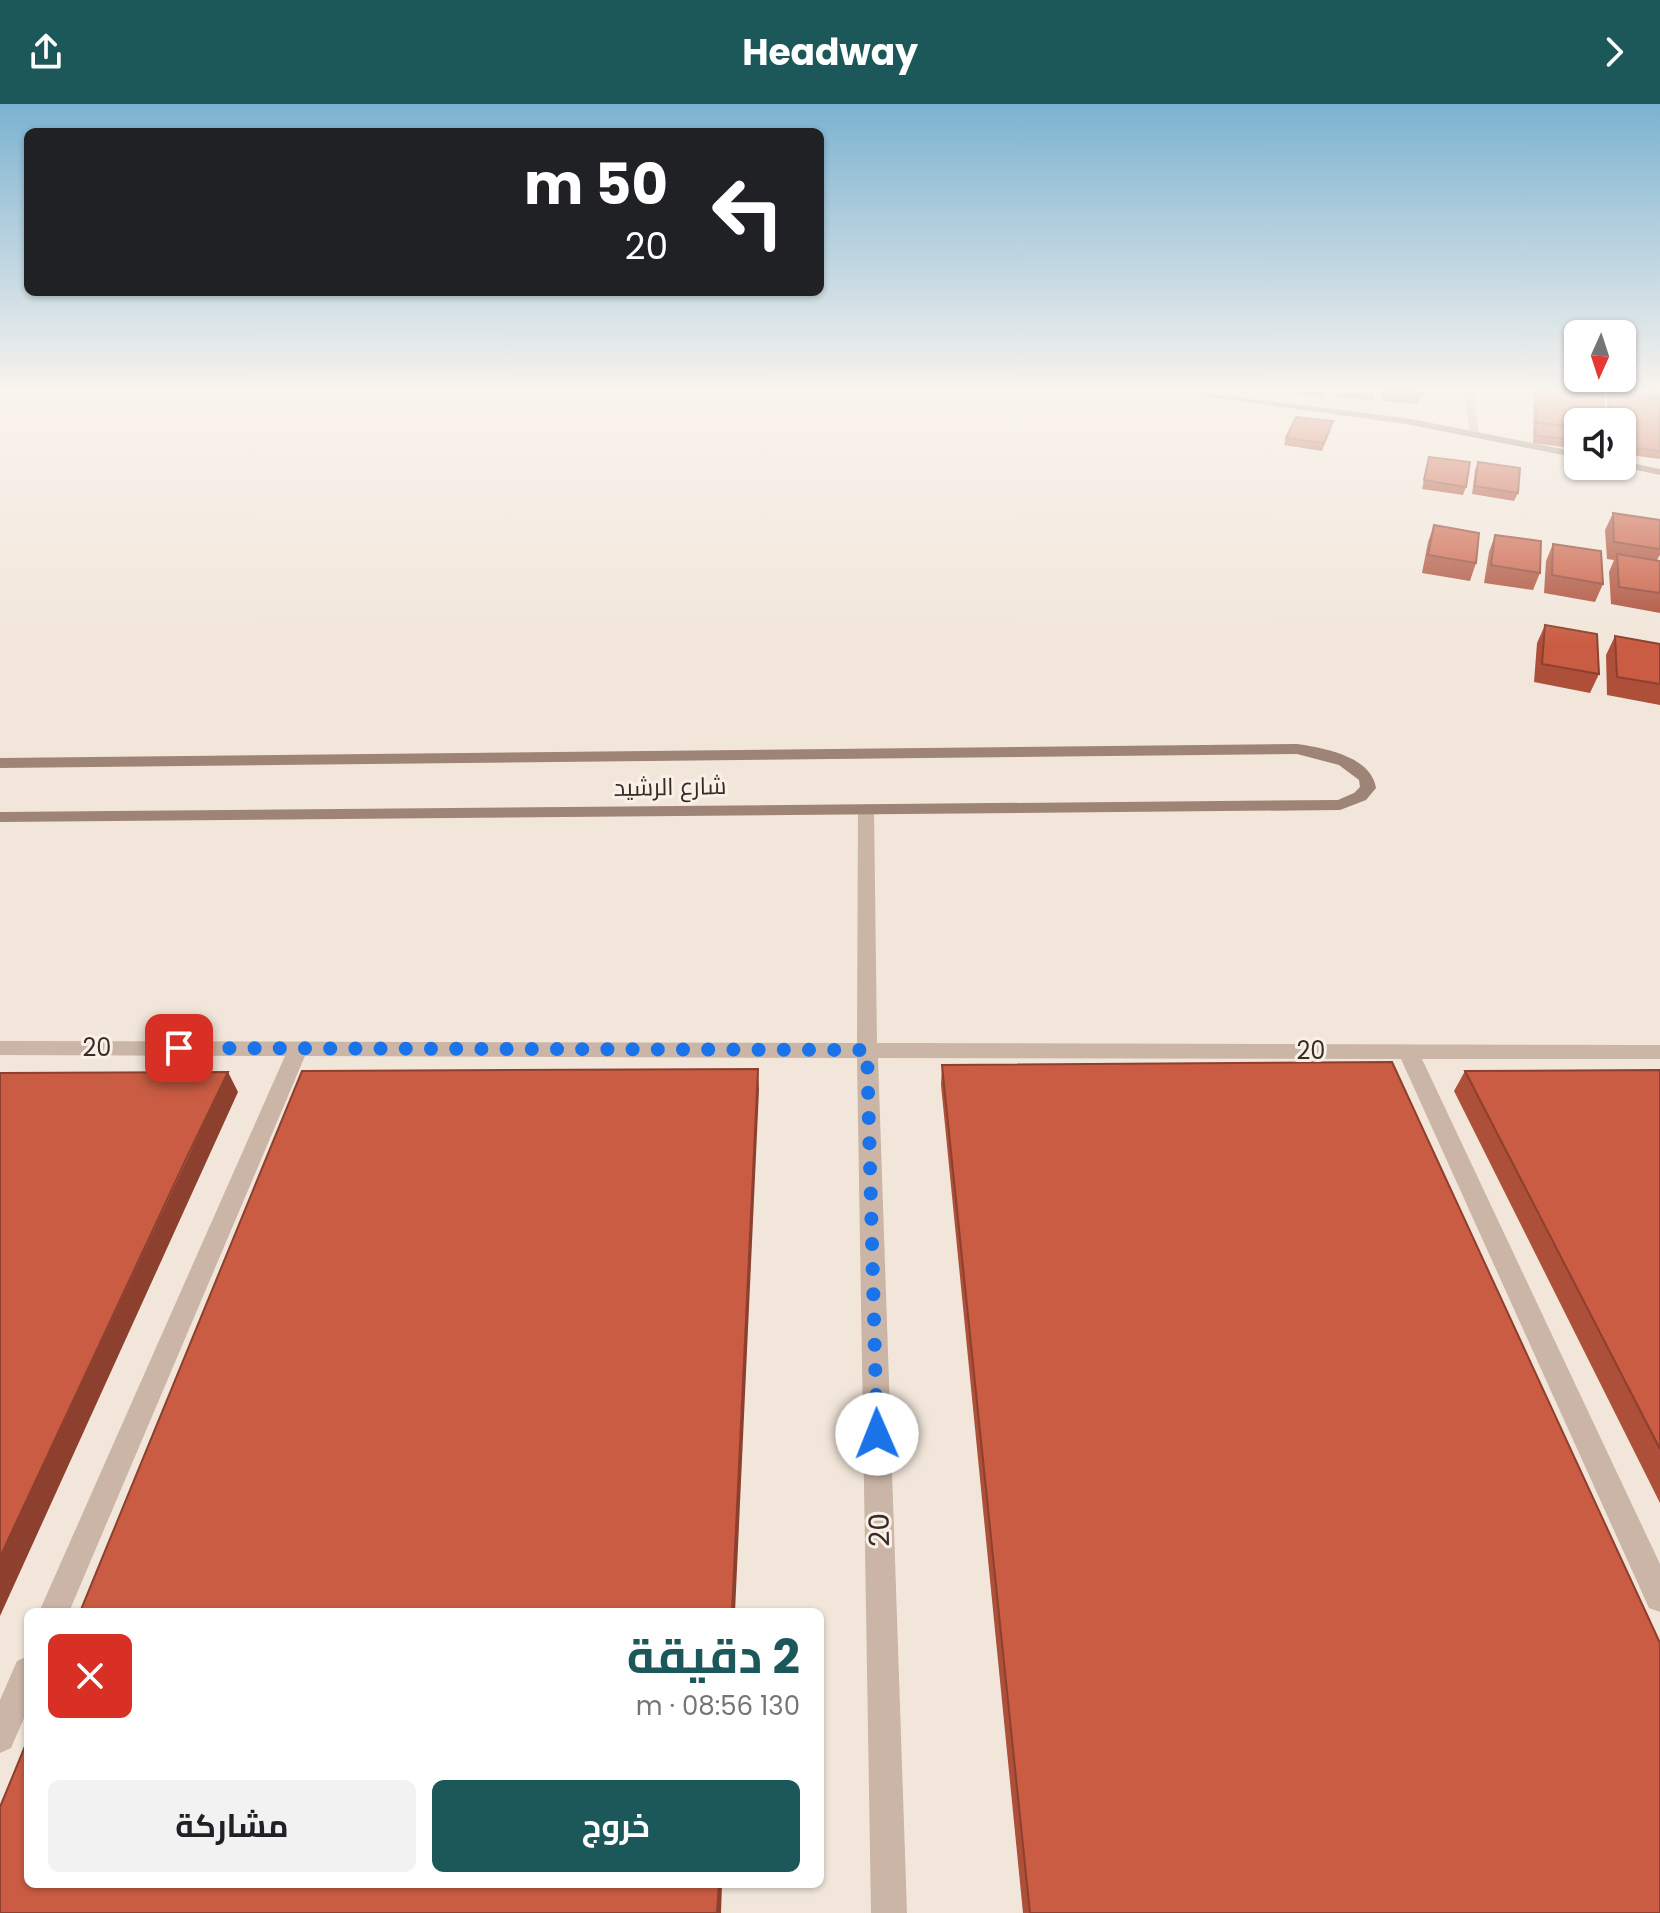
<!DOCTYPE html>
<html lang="ar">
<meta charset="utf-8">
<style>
body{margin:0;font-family:Poppins,Cairo,sans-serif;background:#f2f2f2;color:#202124;direction:rtl;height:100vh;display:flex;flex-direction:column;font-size:30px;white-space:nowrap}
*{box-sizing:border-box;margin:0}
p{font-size:26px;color:#757577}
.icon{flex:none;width:44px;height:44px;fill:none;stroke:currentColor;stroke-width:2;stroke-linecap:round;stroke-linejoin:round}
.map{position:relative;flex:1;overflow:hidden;direction:ltr}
.panel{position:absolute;left:24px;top:1504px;width:800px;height:280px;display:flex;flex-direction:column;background:#fff;border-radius:12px;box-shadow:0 2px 6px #0004;direction:rtl}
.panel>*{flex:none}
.banner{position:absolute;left:24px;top:24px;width:800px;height:168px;border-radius:12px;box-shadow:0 2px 6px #0004;direction:rtl;background:#202124;color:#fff;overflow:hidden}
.needle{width:52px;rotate:183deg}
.fabs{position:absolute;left:1564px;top:216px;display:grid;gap:16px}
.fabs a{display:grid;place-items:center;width:72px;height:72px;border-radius:12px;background:#fff;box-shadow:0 2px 6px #0004;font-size:40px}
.pin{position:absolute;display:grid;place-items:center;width:68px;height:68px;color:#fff;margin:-34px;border-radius:16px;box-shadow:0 4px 12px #0006}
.me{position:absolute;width:88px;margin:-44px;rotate:359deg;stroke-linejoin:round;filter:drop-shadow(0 0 6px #0008)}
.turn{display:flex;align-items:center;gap:28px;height:168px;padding:0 24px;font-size:36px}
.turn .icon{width:104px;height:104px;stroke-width:2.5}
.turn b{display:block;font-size:56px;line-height:68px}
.round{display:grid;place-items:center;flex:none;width:84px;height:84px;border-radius:12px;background:#f2f2f2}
.summary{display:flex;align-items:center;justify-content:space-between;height:136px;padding:0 24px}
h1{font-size:48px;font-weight:700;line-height:60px;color:#1c5859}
.cta{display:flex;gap:16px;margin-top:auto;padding:16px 24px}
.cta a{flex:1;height:92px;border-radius:12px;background:#1c5859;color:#fff;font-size:32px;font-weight:700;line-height:92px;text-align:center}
.cta a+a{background:#f2f2f2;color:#202124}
header{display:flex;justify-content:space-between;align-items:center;height:104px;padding:0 24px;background:#1c5859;color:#fff;font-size:36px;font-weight:700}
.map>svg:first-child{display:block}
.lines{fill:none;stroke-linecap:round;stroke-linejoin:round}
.street{fill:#cab5a6;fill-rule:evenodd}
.secondary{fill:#9e8377;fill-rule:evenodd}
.wall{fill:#ad4f39}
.shaded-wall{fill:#8d402e}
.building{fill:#c95c42;stroke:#8d402e;stroke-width:2}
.route{stroke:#1a73e8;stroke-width:14;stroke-dasharray:0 25.2}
.labels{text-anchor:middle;stroke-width:6;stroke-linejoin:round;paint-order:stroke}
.street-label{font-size:24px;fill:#362b27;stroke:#faf0e7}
.near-street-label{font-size:28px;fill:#362b27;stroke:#faf0e7}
</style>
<header><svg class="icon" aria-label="forward" viewBox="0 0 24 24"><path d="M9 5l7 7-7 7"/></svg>Headway<svg class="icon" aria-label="share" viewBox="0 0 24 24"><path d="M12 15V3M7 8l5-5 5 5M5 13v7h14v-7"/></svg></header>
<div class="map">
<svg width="1660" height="1809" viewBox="0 0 1660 1809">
<rect width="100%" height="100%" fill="#f2e6da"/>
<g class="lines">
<!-- street -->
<path class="street" d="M1464 288H1474L1479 332 1470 330Z
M866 700 874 705 877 939 1660 941V955H1422L1660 1460V1508L1649 1504 1401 955 878 954 907 1809H871L857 954 305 952 69 1508H39L285 952 0 951V937L857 939 858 705Z
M28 1552V1605L11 1644 0 1649V1596L17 1557Z"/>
<!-- secondary -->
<path class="secondary" d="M1171 288H1196L1406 314 1578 348V354L1406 320Z
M1622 357 1660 365V371L1618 362H1622Z
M1297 640C1324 644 1371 652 1376 684L1366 696 1340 706 0 718V708L1338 696 1354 689 1360 683 1359 676 1339 661 1297 650 0 664V654Z"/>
</g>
<!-- wall -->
<path class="wall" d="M1289 288H1325L1324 292 1289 290Z
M1336 288H1374V289L1372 296 1336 293Z
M1381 288H1420L1421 292 1418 300 1383 297Z
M1534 288H1603L1578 318V345L1533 339Z
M1606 288H1660V355L1622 350V318H1609Z
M1331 325 1322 347 1284 341 1286 334Z
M1429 353 1466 383 1463 391 1422 385Z
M1478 358 1518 389 1514 397 1472 390 1475 366Z
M1613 409 1660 416V451L1657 456 1660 457V509L1611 500 1609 468 1614 456 1607 455 1605 426Z
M1434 421 1476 459 1470 477 1422 469 1428 438Z
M1495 431 1540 469 1533 486 1484 479 1489 448Z
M1553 440 1603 480 1595 498 1544 489 1546 457Z
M1545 521 1599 570 1590 589 1534 578 1537 539Z
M1615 532 1660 540V601L1607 591 1606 551Z
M942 961 1660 1809H1023L941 981Z
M1660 966V1399L1454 987 1465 967Z"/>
<!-- shaded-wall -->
<path class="shaded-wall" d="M758 965 759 986 735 1508H732Z
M228 968 238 988 0 1512V1453Z
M719 1780H722L721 1809H717Z"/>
<!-- building -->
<path class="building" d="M1385 288H1420L1421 292 1385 289Z
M1537 288H1587L1603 290 1605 318H1578V323L1536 318Z
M1610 288H1660V294L1611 288Z
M1610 290 1660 296V347L1622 342V318H1613Z
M1296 313 1333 317 1324 339 1286 334Z
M1535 319 1578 324V337L1536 331Z
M1429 353 1470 358 1466 383 1424 376Z
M1478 358 1520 364 1518 389 1475 382Z
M1613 409 1660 416V445L1614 438Z
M1434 421 1479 429 1476 459 1428 451Z
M1495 431 1541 437 1540 469 1491 461Z
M1553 440 1601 447 1603 480 1552 471Z
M1617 450 1660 457V489L1619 483Z
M1545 521 1597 530 1599 570 1542 560Z
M1615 532 1660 540V580L1617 573Z
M1392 958 1660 1539V1809H1030L942 961Z
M758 965 732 1508H80L302 967Z
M1660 966V1345L1465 967Z
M228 968 187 1053 0 1453V969Z
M28 1635V1780H719L717 1809H0V1703Z"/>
<!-- sky -->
<linearGradient id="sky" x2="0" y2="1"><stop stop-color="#7bb2d1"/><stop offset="0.53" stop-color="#f9f4ee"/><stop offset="1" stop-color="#f9f4ee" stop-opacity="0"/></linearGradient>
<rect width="1660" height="541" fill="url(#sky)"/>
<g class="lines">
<!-- route -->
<path class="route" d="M179 944 867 946 877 1330"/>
</g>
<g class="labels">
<!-- street labels -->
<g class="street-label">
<text transform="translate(670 683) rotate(-1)" y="8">شارع الرشيد</text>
<text x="97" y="952">20</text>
<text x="1311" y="955">20</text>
</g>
<!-- near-street labels -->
<g class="near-street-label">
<text transform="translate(879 1426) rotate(-91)" y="10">20</text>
</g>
</g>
</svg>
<div class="fabs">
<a><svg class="needle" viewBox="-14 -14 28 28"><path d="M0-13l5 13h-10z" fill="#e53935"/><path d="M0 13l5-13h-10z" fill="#757577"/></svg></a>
<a><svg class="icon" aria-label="sound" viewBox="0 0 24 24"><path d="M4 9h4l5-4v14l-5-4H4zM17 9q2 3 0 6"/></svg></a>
</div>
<div class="pin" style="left:179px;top:944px;background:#d93025"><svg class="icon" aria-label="arrive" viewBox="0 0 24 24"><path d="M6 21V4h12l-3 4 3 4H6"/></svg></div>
<svg class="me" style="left:877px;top:1330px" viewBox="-20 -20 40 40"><circle r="19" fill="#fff"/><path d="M0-13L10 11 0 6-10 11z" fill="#1a73e8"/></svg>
<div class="banner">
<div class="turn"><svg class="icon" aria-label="left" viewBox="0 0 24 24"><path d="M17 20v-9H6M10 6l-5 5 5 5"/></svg><div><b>50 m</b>20</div></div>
</div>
<section class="panel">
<div class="summary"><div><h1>2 دقيقة</h1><p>130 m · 08:56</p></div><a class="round" style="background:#d93025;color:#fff"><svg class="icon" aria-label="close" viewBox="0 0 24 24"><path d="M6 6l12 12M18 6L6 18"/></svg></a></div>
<div class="cta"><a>خروج</a><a>مشاركة</a></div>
</section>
</div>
